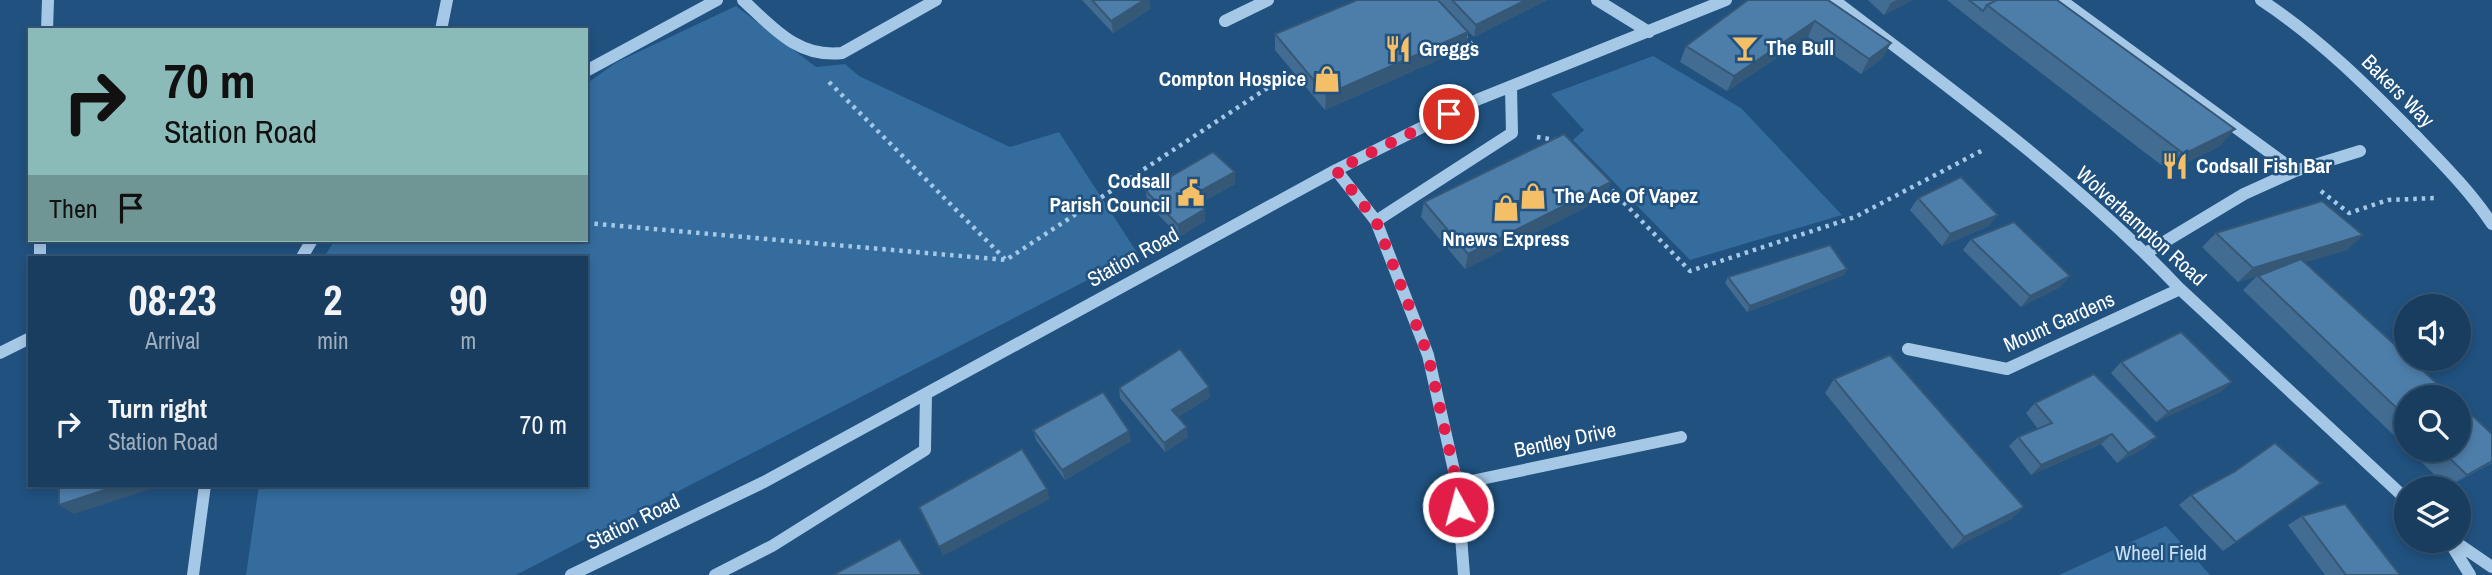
<!DOCTYPE html>
<style>
body{margin:0;font-family:"Archivo Narrow",sans-serif;background:#254868;color:#f1f3f6;height:100vh;display:flex;flex-direction:column;font-size:26px;white-space:nowrap}
*{box-sizing:border-box;margin:0}
p{font-size:23px;color:#9faebd}
.icon{flex:none;width:38px;height:38px;fill:none;stroke:currentColor;stroke-width:2;stroke-linecap:round;stroke-linejoin:round}
.map{position:relative;flex:1;overflow:hidden}
.side{position:absolute;left:28px;top:256px;width:560px;height:231px;display:flex;flex-direction:column;background:#183d5f;border-radius:0px;box-shadow:0 4px 10px #0003,0 0 0 2px #365674}
.side>*{flex:none}
.banner{position:absolute;left:28px;top:28px;width:560px;height:214px;border-radius:0px;box-shadow:0 4px 10px #0003,0 0 0 2px #365674;background:#8bbbb9;color:#111;overflow:hidden}
.controls{position:absolute;left:2394px;top:294px;display:grid;gap:14px}
.controls a{display:grid;place-items:center;width:77px;height:77px;border-radius:50%;background:#183d5f;box-shadow:0 4px 10px #0003,0 0 0 2px #365674;font-size:35px}
.pin{position:absolute;display:grid;place-items:center;width:60px;height:60px;color:#fff;margin:-30px;border:4px solid #fff;border-radius:50%;box-shadow:0 2px 7px #0007}
.me{position:absolute;width:77px;margin:-38px;rotate:353deg;stroke-linejoin:round;filter:drop-shadow(0 0 5px #0008)}
.turn{display:flex;align-items:center;gap:24px;height:147px;padding:0 21px;font-size:32px}
.turn .icon{width:91px;height:91px;stroke-width:2.5}
.turn b{display:block;font-size:49px;line-height:60px}
.then{display:flex;align-items:center;height:66px;padding:0 21px;background:#0003;gap:14px;font-size:26px}
.eta{display:flex;justify-content:space-evenly;align-items:center;height:119px;text-align:center}
.eta b{font-size:42px;font-weight:700;line-height:49px}
ul{padding:0;list-style:none}
li{display:flex;align-items:center;gap:21px;height:98px;padding:0 21px}
li div{flex:1}
li b{display:block;font-size:26px}
li em{font-style:normal}
.map>svg:first-child{display:block}
.green{fill:#346c9d}
.lines{fill:none;stroke-linecap:round;stroke-linejoin:round}
.path{stroke:#a5c8e7;stroke-width:4.5;stroke-dasharray:3.5 5;stroke-linecap:butt}
.minor{stroke:#a5c8e7;stroke-width:12}
.wall{fill:#426c92}
.shaded-wall{fill:#365877}
.building{fill:#4d7eaa;stroke:#365877;stroke-width:2}
.route{stroke:#e11d48;stroke-width:12;stroke-dasharray:0 21.6}
.labels{text-anchor:middle;stroke-width:5;stroke-linejoin:round;paint-order:stroke}
.poi-label{font-size:21px;font-weight:bold;fill:#fff;stroke:#20517f;text-anchor:start}
.street-label{font-size:21px;fill:#fff;stroke:#20517f}
.park-label{font-size:21px;fill:#c9e1f6;stroke:#20517f}
</style>
<div class="map">
<svg width="2492" height="575" viewBox="0 0 2492 575">
<rect width="100%" height="100%" fill="#20517f"/>
<!-- green -->
<path class="green" d="M736 6 816 67 845 64 859 76 1010 147 1059 132 1138 254 516 575H246L259 485H586V257H324L335 240H586V84L617 62Z
M1653 56 1741 108 1842 215 1690 260 1573 140 1584 130 1551 94Z
M2166 526 2210 575H2059Z"/>
<g class="lines">
<!-- path -->
<path class="path" d="M1464 36 1474 47
M829 82 1005 259
M1537 137 1556 140
M1606 184 1690 271 1855 217 1983 150
M2321 191 2349 213 2388 200 2436 198
M586 223 1006 260 1275 83"/>
<!-- minor -->
<path class="minor" d="M743 0C773 28 798 58 842 53L936 0
M1597 0 1649 32
M1834 0C1953 91 2077 180 2180 289L2406 499
M2061 0 2295 171
M2261 0C2319 38 2366 85 2415 135 2442 163 2470 191 2492 224
M1225 21 1268 0
M47 30 48 0
M441 30 447 0
M586 71 717 0
M1336 170 1376 221 1428 355 1457 484 1464 575
M1376 221 1512 133 1511 87
M40 240V257
M2146 253 2244 194 2295 171 2360 151
M302 257 312 240
M1908 349 2007 369 2180 289
M0 353 30 338
M1457 484 1681 437
M2449 541 2470 575
M2454 541 2492 567
M193 575 205 485
M571 575 764 482 1336 170 1479 99 1726 0
M715 575 772 546 925 450 926 394"/>
</g>
<!-- wall -->
<path class="wall" d="M1082 0H1149L1150 9 1113 33Z
M1438 0H1547L1474 37Z
M1828 0 1883 58 1861 74 1808 37 1727 91 1680 62 1686 46Z
M1868 0H1912L1884 15Z
M1947 0H2057L2220 146 2169 171 1976 23Z
M1468 32 1465 48 1325 110 1275 50V34Z
M1235 184 1200 203 1205 221 1179 237 1147 202 1146 191Z
M1606 197 1465 269 1421 217 1424 202Z
M1918 198 1989 226 1942 246 1910 210Z
M2216 233 2363 235 2347 250 2305 262 2406 397V447L2243 290 2257 276 2238 282 2202 247Z
M1971 239 2070 276 2060 287 2021 307 1963 250Z
M1844 275 1747 312 1725 283 1728 277Z
M2121 362 2232 382 2220 392 2156 422 2111 373Z
M1834 379 2024 507 2011 519 1952 549 1825 393Z
M1119 388 1210 397 1178 417 1188 437 1165 452 1120 398Z
M2035 403 2146 447 2117 463 2101 444 2031 475 2009 446 2018 437 2038 429 2026 413Z
M1033 430 1131 441 1065 480 1036 440Z
M2492 434V463L2447 487 2409 450H2459Z
M2321 483 2223 551 2179 505 2191 495Z
M2302 516 2400 575H2325L2288 525Z"/>
<!-- shaded-wall -->
<path class="shaded-wall" d="M1144 0H1149L1150 9 1113 33 1111 21Z
M1526 0H1547L1474 37 1476 25Z
M1897 0H1912L1884 15 1891 3Z
M1815 21 1808 37 1727 91 1734 76Z
M1468 32 1465 48 1325 110 1326 95Z
M1891 43 1883 58 1861 74 1869 59Z
M2235 129 2220 146 2169 171 2184 154Z
M1235 172V184L1194 206 1193 195Z
M1611 182 1606 197 1465 269 1468 254Z
M1205 209V221L1179 237 1178 225Z
M1998 215 1989 226 1942 246 1950 234Z
M2363 235 2347 250 2238 282 2253 268Z
M1847 269 1844 275 1747 312 1750 306Z
M2070 276 2060 287 2021 307 2030 296Z
M2232 382 2220 392 2156 422 2168 412Z
M1209 387 1210 397 1173 420 1172 410Z
M1187 427 1188 437 1165 452 1164 443Z
M1129 431 1131 441 1065 480 1062 470Z
M2112 434 2101 444 2031 475 2041 465Z
M2157 437 2146 447 2117 463 2128 453Z
M2492 461 2490 463 2447 487 2467 475Z
M120 485H151V489L74 514 59 505Z
M1047 489 1050 499 943 556 939 547Z
M2024 507 2011 519 1952 549 1964 537Z"/>
<!-- building -->
<path class="building" d="M1092 0H1144L1111 21Z
M1357 0H1438L1468 32 1326 95 1275 34Z
M1452 0H1526L1476 25Z
M1748 0H1828L1891 43 1869 59 1815 21 1734 76 1686 46Z
M1969 0H1997L1987 5 1983 11Z
M1997 0H2057L2235 129 2184 154 1987 5Z
M1564 134 1611 182 1468 254 1424 202Z
M1213 152 1235 172 1193 195 1205 209 1178 225 1146 191Z
M1961 177 1998 215 1950 234 1918 198Z
M2322 201 2363 235 2253 268 2216 233Z
M2014 222 2070 276 2030 296 1971 239Z
M1830 245 1847 269 1750 306 1728 277Z
M2301 259 2406 355V359H2410L2452 397H2406V417L2258 276Z
M2181 332 2232 382 2168 412 2121 362Z
M1180 349 1209 387 1172 410 1187 427 1164 443 1119 388Z
M1890 355 2024 507 1964 537 1834 379Z
M2094 374 2157 437 2128 453 2112 434 2041 465 2018 437 2052 423 2035 403Z
M1103 392 1129 431 1062 470 1033 430Z
M2459 403 2492 434V461L2467 475 2441 450H2459Z
M2275 443 2321 483 2236 542 2191 495 2234 472Z
M1022 449 1047 489 939 547 919 507Z
M59 485H120L59 505Z
M2345 504 2400 575H2346L2302 516Z
M900 539 922 575H833Z"/>
<g class="lines">
<!-- route -->
<path class="route" d="M1449 114 1336 170 1376 221 1428 355 1457 484 1458 507"/>
</g>
<!-- icons -->
<defs>
<symbol id="bar-bare" viewBox="-9 -9 18 18"><path d="M-6-5H6L.8 .8V4.5H3.5V6h-7V4.5H-.8V.8Z" fill="#f4bf66" stroke="#20517f" stroke-width="2.5" paint-order="stroke"/></symbol>
<symbol id="restaurant-bare" viewBox="-9 -9 18 18"><path d="M-5-6h1v4h1v-4h1v4h1v-4h1v5L-1.5 .5V6h-2V.5L-5-1ZM5-6V6H3V1.5H1.5Q1.5-4 5-6Z" fill="#f4bf66" stroke="#20517f" stroke-width="2.5" paint-order="stroke"/></symbol>
<symbol id="shop-bare" viewBox="-9 -9 18 18"><path d="M-5-2.5h2.3a2.7 3.5 0 0 1 5.4 0H5L5.5 6h-11ZM-1.5-2.5h3a1.5 2.3 0 0 0-3 0Z" fill="#f4bf66" stroke="#20517f" stroke-width="2.5" paint-order="stroke"/></symbol>
<symbol id="civic-bare" viewBox="-9 -9 18 18"><path d="M-.6-6.5H3V-4.5H.6V-3L4-1V1h2V6H-6V1h2V-1L-.6-3ZM-1.2 2.5V6h2.4V2.5Z" fill="#f4bf66" stroke="#20517f" stroke-width="2.5" paint-order="stroke"/></symbol>
</defs>
<g fill-rule="evenodd">
<use href="#bar-bare" x="1726" y="29" width="38" height="38"/>
<use href="#restaurant-bare" x="1379" y="30" width="38" height="38"/>
<use href="#shop-bare" x="1308" y="60" width="38" height="38"/>
<use href="#restaurant-bare" x="2156" y="147" width="38" height="38"/>
<use href="#civic-bare" x="1172" y="174" width="38" height="38"/>
<use href="#shop-bare" x="1514" y="177" width="38" height="38"/>
<use href="#shop-bare" x="1487" y="189" width="38" height="38"/>
</g>
<g class="labels">
<!-- poi labels -->
<g class="poi-label">
<text x="1766" y="55">The Bull</text>
<text x="1419" y="56">Greggs</text>
<text x="1306" y="86" text-anchor="end">Compton Hospice</text>
<text x="2196" y="173">Codsall Fish Bar</text>
<text x="1170" y="188" text-anchor="end">Codsall<tspan x="1170" dy="24">Parish Council</tspan></text>
<text x="1554" y="203">The Ace Of Vapez</text>
<text x="1506" y="246" text-anchor="middle">Nnews Express</text>
</g>
<!-- street labels -->
<g class="street-label">
<text transform="translate(2398 91) rotate(45)" y="7">Bakers Way</text>
<text transform="translate(2141 226) rotate(42)" y="7">Wolverhampton Road</text>
<text transform="translate(1133 257) rotate(-29)" y="7">Station Road</text>
<text transform="translate(2059 322) rotate(-24)" y="7">Mount Gardens</text>
<text transform="translate(1565 440) rotate(-12)" y="7">Bentley Drive</text>
<text transform="translate(633 522) rotate(-26)" y="7">Station Road</text>
</g>
<!-- park labels -->
<g class="park-label">
<text x="2161" y="560">Wheel Field</text>
</g>
</g>
</svg>
<div class="controls">
<a><svg class="icon" aria-label="sound" viewBox="0 0 24 24"><path d="M4 9h4l5-4v14l-5-4H4zM17 9q2 3 0 6"/></svg></a>
<a><svg class="icon" aria-label="search" viewBox="0 0 24 24"><circle cx="10" cy="10" r="6"/><path d="M15 15l6 6"/></svg></a>
<a><svg class="icon" aria-label="layers" viewBox="0 0 24 24"><path d="M12 4l9 5-9 5-9-5zM3 14l9 5 9-5"/></svg></a>
</div>
<div class="pin" style="left:1449px;top:114px;background:#d93025"><svg class="icon" aria-label="arrive" viewBox="0 0 24 24"><path d="M6 21V4h12l-3 4 3 4H6"/></svg></div>
<svg class="me" style="left:1458px;top:507px" viewBox="-20 -20 40 40"><circle r="17" fill="#e11d48" stroke="#fff" stroke-width="3"/><path d="M0-11L8 9 0 5-8 9z" fill="#fff"/></svg>
<div class="banner">
<div class="turn"><svg class="icon" aria-label="right" viewBox="0 0 24 24"><path d="M7 20v-9h11M14 6l5 5-5 5"/></svg><div><b>70 m</b>Station Road</div></div>
<div class="then">Then<svg class="icon" aria-label="arrive" viewBox="0 0 24 24"><path d="M6 21V4h12l-3 4 3 4H6"/></svg></div>
</div>
<section class="side">
<div class="eta">
<div><b>08:23</b><p>Arrival</p></div>
<div><b>2</b><p>min</p></div>
<div><b>90</b><p>m</p></div>
</div>
<ul>
<li><svg class="icon" aria-label="right" viewBox="0 0 24 24"><path d="M7 20v-9h11M14 6l5 5-5 5"/></svg><div><b>Turn right</b><p>Station Road</p></div><em>70 m</em></li>
</ul>
</section>
</div>
